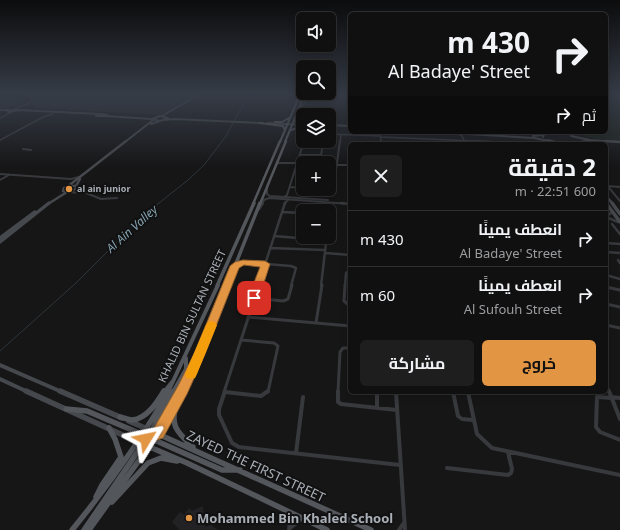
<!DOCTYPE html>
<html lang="ar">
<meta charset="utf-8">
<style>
body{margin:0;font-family:"Noto Sans",Cairo,sans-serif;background:#1e1e1f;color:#f1f3f6;direction:rtl;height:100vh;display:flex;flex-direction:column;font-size:15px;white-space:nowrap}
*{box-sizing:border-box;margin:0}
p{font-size:13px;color:#9c9d9f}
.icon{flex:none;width:22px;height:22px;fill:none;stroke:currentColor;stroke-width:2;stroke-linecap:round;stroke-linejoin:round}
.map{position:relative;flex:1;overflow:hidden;direction:ltr}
.side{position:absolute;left:348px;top:142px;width:260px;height:252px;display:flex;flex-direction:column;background:#101011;border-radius:6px;box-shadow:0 2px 10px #0003,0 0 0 1px #303031;direction:rtl}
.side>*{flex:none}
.guide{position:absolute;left:348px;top:12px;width:260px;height:122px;border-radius:6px;box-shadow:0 2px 10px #0003,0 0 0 1px #303031;direction:rtl;background:#101011;color:#f1f3f6;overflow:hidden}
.tools{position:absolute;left:296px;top:12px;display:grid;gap:8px}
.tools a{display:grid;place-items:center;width:40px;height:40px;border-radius:6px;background:#101011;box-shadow:0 2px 10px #0003,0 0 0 1px #303031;font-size:20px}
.pin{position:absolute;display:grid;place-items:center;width:34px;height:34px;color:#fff;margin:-17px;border-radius:8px;box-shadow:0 2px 6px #0006}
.me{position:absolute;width:44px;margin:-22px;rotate:55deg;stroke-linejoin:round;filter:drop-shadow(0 0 3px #0008)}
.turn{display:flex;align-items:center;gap:14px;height:84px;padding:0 12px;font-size:18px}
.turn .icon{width:52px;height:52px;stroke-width:2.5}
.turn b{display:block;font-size:28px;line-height:34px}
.then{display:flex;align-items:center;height:38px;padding:0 12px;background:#0003;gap:8px;font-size:15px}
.round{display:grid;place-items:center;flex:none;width:42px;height:42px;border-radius:6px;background:#1e1e1f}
.head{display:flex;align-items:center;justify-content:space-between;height:68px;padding:0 12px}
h1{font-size:24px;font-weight:700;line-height:30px}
.primary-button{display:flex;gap:8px;margin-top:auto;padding:8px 12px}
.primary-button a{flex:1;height:46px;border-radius:6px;background:#e29543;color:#111;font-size:16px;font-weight:700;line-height:46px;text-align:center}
.primary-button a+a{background:#1e1e1f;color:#f1f3f6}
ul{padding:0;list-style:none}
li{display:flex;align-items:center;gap:12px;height:56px;padding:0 12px;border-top:1px solid #303031}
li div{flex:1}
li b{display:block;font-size:15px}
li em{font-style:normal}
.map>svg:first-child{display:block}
.built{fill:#222224}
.green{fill:#1c221c}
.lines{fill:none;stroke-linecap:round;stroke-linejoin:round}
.stream{stroke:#2d363a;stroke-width:1}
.street-far4{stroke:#37393c;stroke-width:1.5}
.street-far3{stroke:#37393c;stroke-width:2}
.street-far2{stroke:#37393c;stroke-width:2.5}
.street-far1{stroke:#37393c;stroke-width:3}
.street{stroke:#37393c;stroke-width:4}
.secondary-far4{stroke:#45484c;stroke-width:2}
.secondary-far3{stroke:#45484c;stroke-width:2.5}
.secondary-far2{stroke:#45484c;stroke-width:3.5}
.secondary-far1{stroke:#45484c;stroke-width:4}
.secondary{stroke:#45484c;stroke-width:5.5}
.primary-far4{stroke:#53565b;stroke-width:2}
.primary-far3{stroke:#53565b;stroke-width:2.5}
.primary-far2{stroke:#53565b;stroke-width:3.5}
.primary-far1{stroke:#53565b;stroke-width:4}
.primary{stroke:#53565b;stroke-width:5.5}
.route{fill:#e29543;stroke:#93612c}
.slow{fill:#f59e0b}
.poi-dot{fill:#e29543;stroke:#111112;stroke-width:1.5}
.labels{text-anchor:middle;stroke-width:4;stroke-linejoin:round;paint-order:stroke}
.far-poi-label{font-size:9px;font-weight:bold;fill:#a9afb6;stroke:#111112;text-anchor:start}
.street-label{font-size:11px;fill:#a9afb6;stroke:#111112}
.water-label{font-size:12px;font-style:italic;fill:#83a1ae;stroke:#111112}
.near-street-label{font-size:13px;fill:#a9afb6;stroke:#111112}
.near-poi-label{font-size:13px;font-weight:bold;fill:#a9afb6;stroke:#111112;text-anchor:start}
</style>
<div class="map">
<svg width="620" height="530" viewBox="0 0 620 530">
<rect width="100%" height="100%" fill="#161617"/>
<!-- built -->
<path class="built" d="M27 94H196L187 101 161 115 35 108Z
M0 96 21 97 23 102 9 108H0Z
M203 506 205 527 211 525 218 530H180L172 522 180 512 184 515 189 508 192 511Z"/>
<!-- green -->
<path class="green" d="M606 94H620V141L597 139 567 132H606Z"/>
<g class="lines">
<!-- stream -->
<path class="stream" d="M0 351 76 283 144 215 188 180 204 165 226 136 249 94"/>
<!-- street-far4 -->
<path class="street-far4" d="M341 94 340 98H350
M300 106 304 105 308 94
M14 109 30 103
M0 118 12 112
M380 132 381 142
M329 134 380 136
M458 134 462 136 465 142
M381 137 496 142
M0 140 43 117 53 114
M340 142 341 135"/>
<!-- street-far3 -->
<path class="street-far3" d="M381 141V144
M465 141 466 144
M473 141 540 144
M23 149 31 150
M300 155H321L323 144 303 143
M277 163H303
M311 163H321
M336 165H350
M295 170 303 171
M336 170 340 141
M0 174 71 179 79 177
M0 180 9 175
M606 184 620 201
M267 186V194L270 196 328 200
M608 186 620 187
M290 187 303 188
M76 189 101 199 117 198
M70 192 80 193
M284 197 287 195 304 141
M262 204 264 200 269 198 350 204
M284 204 289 199"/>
<!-- street-far2 -->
<path class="street-far2" d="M341 203 350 204
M259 209 263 203
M282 212 303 213
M606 215 610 214 612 211
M606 217 618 222
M350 218 348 239 350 241
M612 224 620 234
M274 236 298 238 303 235
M606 243 620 244
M270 248 325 250
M606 252 620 253
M326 253 350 255
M618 260 620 263
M235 266 243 262 291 266 296 268 291 286
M606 275 620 279
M258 286 285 203
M321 286 326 243
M345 286 346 273 350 270"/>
<!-- street-far1 -->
<path class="street-far1" d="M345 285 344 301 350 306
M606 287 620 290
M253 298 283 301 288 299 292 285
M606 304 620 307
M248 317 350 326
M316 323 322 285
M606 325 620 328
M241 340 274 343 278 346 268 392
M606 383 609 392
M224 392 259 285
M338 392 340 352 343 348H350"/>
<!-- street -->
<path class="street" d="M225 391 219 409V415L232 443 239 447 400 465
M338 391V402L341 404 397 410
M609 391 620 419
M225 392 261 396 268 391
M377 392V407
M396 392 405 530
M453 392 458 416 462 419 473 420
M468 392 477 434 492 448 620 475
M611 397 620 398
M612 398 597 397 596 427 600 432 620 440
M296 453 303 397
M447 468 508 475 511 473 512 469 508 452
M286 512 290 521 289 530
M290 528 302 519
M399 530 403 524"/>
<!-- secondary-far4 -->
<path class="secondary-far4" d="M0 110H10
M13 110H19L8 112Z
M18 110 100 114
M101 114 107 115 105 116H96Z
M105 116 152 119
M160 116 168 118 160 121 152 119Z
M162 116 200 94
M164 120 174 119 262 123
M268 123 303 125
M151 124 160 121
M329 125 350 126
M434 132 534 138 549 141
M533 136 543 135
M571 136 590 140 620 142
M543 137 544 134H566
M548 140 555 142
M125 142 153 120
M581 142 588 141"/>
<!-- secondary-far3 -->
<path class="secondary-far3" d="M551 141 561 144
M606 141 620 142
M575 143 588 141
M71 186H76L77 188 70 192 63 191 64 188Z
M76 186 80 179
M67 187 126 141
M606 196 613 204
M606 203 607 204
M48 204 67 192"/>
<!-- secondary-far2 -->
<path class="secondary-far2" d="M606 203 620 222
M612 203 620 214
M0 238 35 212
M0 242 49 203"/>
<!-- secondary-far1 -->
<path class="secondary-far1" d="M0 365 62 392
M0 379 28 392"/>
<!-- secondary -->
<path class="secondary" d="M26 391 138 442
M60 391 122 418
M129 421 147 429"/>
<!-- primary-far4 -->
<path class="primary-far4" d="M295 119V121L303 123
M275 122H282L289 118
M260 123 283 126 285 130
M292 130 301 125
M280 142 300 94
M285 142 305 94"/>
<!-- primary-far3 -->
<path class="primary-far3" d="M253 204 280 141
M260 204 286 141"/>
<!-- primary-far2 -->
<path class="primary-far2" d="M217 286 254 203
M227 286 260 203"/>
<!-- primary-far1 -->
<path class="primary-far1" d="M164 392 173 381
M168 392 218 285
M173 392 186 369V358
M181 392 192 371 227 285"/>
<!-- primary -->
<path class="primary" d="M177 403C169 425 177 432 193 447
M66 409 87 411 146 436 157 434
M120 417C124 418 129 420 132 420 147 419 158 401 164 391
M147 429 371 530
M145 439H152L222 470H240
M138 442 187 463 327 530
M149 447 148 441 150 434 174 391
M96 497 102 485 121 457 115 439 109 428
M112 502 148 463 161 458 177 461
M72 530C108 486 141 440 169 391
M84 530 143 444 147 436V429
M89 530 158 434 181 391"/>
</g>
<!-- sky -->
<linearGradient id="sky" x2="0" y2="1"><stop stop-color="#0c0c0d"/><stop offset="0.56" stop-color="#363c47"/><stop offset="1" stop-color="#363c47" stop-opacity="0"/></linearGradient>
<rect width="620" height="168" fill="url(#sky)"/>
<!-- route -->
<path class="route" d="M243 260 265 261 270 264 259 298 254 302 248 298 260 267 244 265 239 268 205 354 187 394 163 438 152 442 151 444 146 446 141 444 139 439 142 432 154 428 178 386 194 354 230 266 235 262Z"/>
<!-- slow -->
<path class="slow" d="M211 321 215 322 217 325 197 374 195 378 191 379 186 378 185 374 206 325 208 322Z"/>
<!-- markers -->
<g class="poi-dot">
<circle cx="69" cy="189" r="4"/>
<circle cx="189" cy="518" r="4"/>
</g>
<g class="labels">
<!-- far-poi labels -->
<g class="far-poi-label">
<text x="77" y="192">al ain junior</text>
</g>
<!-- street labels -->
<g class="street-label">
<text transform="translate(192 316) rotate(-65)" y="4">KHALID BIN SULTAN STREET</text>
</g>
<!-- water labels -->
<g class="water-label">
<text transform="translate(132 229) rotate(-42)" y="4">Al Ain Valley</text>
</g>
<!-- near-street labels -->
<g class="near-street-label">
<text transform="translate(256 466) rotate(25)" y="5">ZAYED THE FIRST STREET</text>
</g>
<!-- near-poi labels -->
<g class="near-poi-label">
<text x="197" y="523">Mohammed Bin Khaled School</text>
</g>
</g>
</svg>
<div class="tools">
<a><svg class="icon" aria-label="sound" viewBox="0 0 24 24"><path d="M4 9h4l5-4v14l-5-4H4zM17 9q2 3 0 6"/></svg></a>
<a><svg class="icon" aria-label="search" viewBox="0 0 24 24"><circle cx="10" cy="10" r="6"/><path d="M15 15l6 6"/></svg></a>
<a><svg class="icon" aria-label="layers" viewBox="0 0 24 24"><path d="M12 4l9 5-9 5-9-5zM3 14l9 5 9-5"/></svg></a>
<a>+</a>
<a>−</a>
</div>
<div class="pin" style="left:254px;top:298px;background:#d93025"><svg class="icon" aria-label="arrive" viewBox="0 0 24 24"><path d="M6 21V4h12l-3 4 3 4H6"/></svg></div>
<svg class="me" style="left:146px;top:439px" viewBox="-20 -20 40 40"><path d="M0-17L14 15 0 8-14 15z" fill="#e29543" stroke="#fff" stroke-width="4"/></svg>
<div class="guide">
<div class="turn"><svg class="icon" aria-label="right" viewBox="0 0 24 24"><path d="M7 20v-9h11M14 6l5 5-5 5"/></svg><div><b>430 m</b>Al Badaye' Street</div></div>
<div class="then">ثم<svg class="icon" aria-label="right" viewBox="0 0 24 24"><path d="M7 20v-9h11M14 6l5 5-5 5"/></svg></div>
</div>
<section class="side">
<div class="head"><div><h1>2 دقيقة</h1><p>600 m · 22:51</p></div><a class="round"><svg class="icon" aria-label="close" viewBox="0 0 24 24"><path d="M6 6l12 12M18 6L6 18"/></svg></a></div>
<ul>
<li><svg class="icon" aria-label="right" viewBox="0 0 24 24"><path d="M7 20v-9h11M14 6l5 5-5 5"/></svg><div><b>انعطف يمينًا</b><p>Al Badaye' Street</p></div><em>430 m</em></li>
<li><svg class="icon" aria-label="right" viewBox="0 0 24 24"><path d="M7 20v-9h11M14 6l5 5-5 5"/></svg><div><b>انعطف يمينًا</b><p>Al Sufouh Street</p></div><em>60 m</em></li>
</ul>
<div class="primary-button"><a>خروج</a><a>مشاركة</a></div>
</section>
</div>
